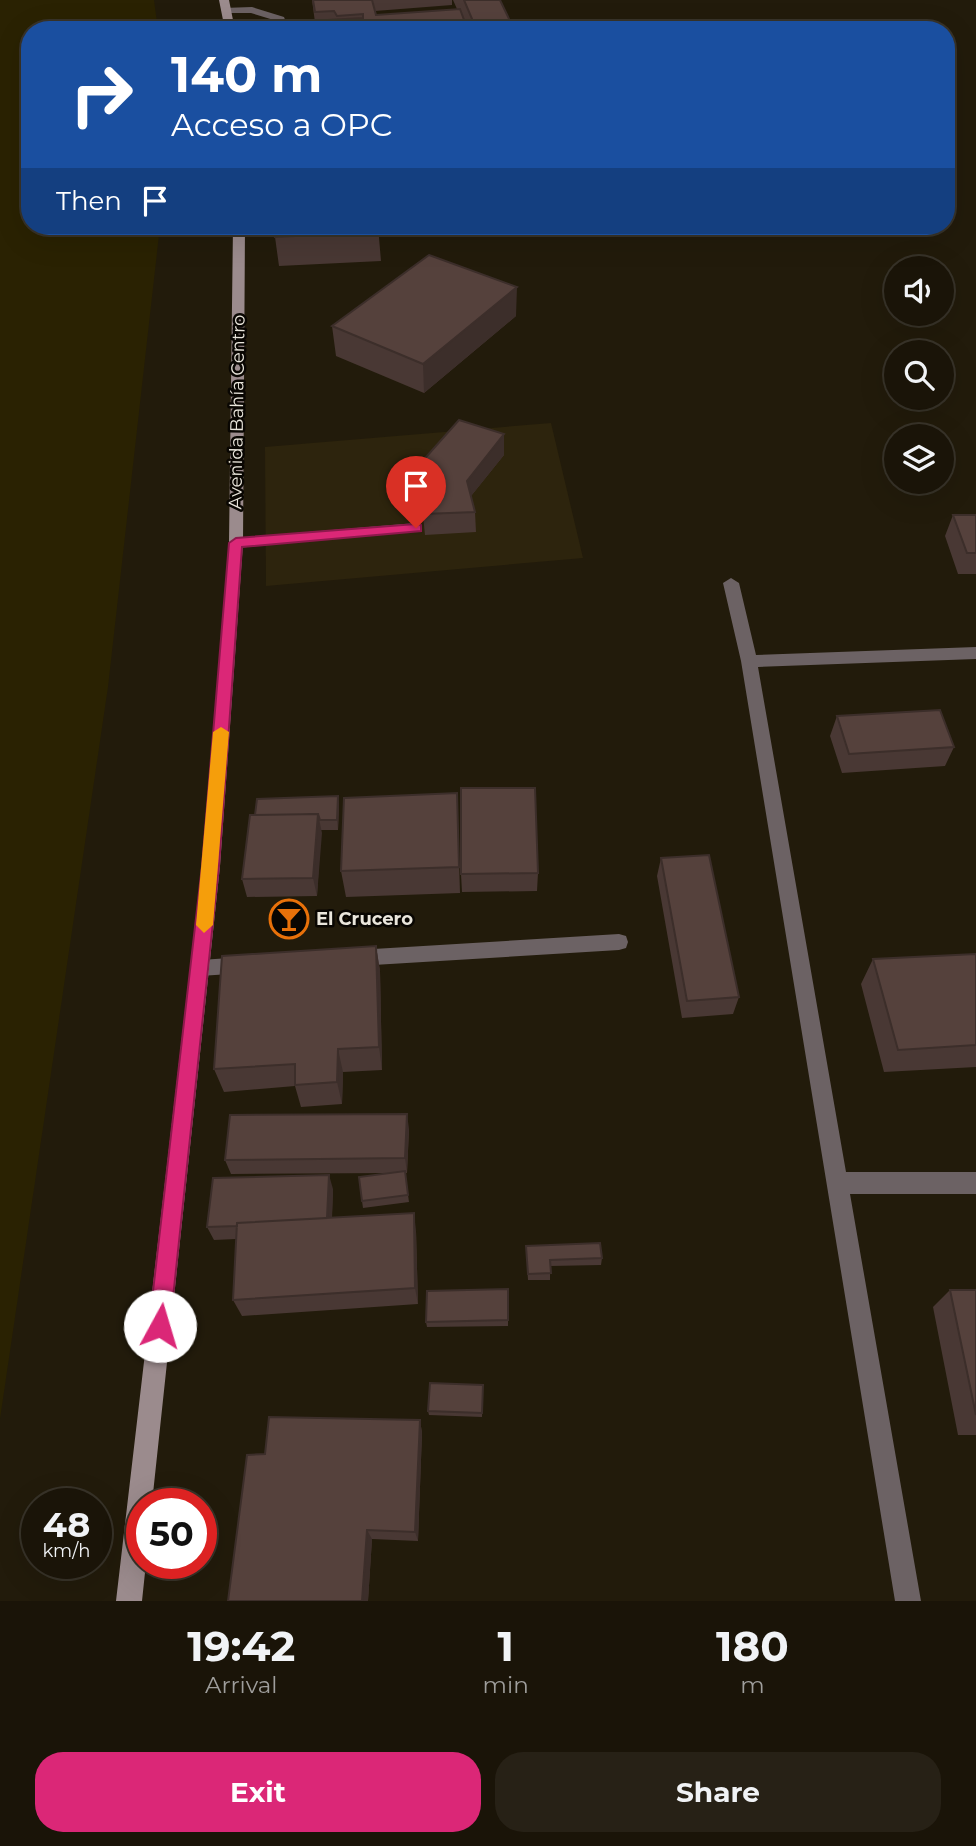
<!DOCTYPE html>
<meta charset="utf-8">
<style>
body{margin:0;font-family:Montserrat,sans-serif;background:#272116;color:#f1f3f6;height:100vh;display:flex;flex-direction:column;font-size:26px;white-space:nowrap}
*{box-sizing:border-box;margin:0}
p{font-size:23px;color:#9f9e9c}
.icon{flex:none;width:38px;height:38px;fill:none;stroke:currentColor;stroke-width:2;stroke-linecap:round;stroke-linejoin:round}
.map{position:relative;height:1601px;overflow:hidden}
.panel{display:flex;flex-direction:column;background:#1a1408;flex:1}
.panel>*{flex:none}
.guide{position:absolute;left:21px;top:21px;width:934px;height:214px;border-radius:28px;box-shadow:0 7px 28px #0002,0 0 0 2px #383329;background:#1a4fa0;color:#fff;overflow:hidden}
.controls{position:absolute;left:884px;top:256px;display:grid;gap:14px}
.controls a{display:grid;place-items:center;width:70px;height:70px;border-radius:50%;background:#1a1408;box-shadow:0 7px 28px #0002,0 0 0 2px #383329;font-size:35px}
.speed{position:absolute;left:21px;top:1488px;display:flex;gap:14px;font-size:35px;font-weight:700;text-align:center}
.speed>*{display:grid;place-content:center;width:91px;height:91px;border-radius:50%;background:#1a1408;box-shadow:0 7px 28px #0002,0 0 0 2px #383329;line-height:1}
.speed small{font-size:18px;font-weight:400}
.speed .limit{border:10px solid #d22;background:#fff;color:#111}
.pin{position:absolute;display:grid;place-items:center;width:60px;height:60px;color:#fff;margin:-72px -30px;border-radius:50% 50% 50% 0;rotate:-45deg;box-shadow:0 0 7px #0007}
.pin .icon{rotate:45deg}
.me{position:absolute;width:77px;margin:-38px;rotate:6deg;stroke-linejoin:round;filter:drop-shadow(0 0 5px #0008)}
.turn{display:flex;align-items:center;gap:24px;height:147px;padding:0 35px;font-size:32px}
.turn .icon{width:91px;height:91px;stroke-width:2.5}
.turn b{display:block;font-size:49px;line-height:60px}
.then{display:flex;align-items:center;height:66px;padding:0 35px;background:#0003;gap:14px;font-size:26px}
.eta{display:flex;justify-content:space-evenly;align-items:center;height:119px;text-align:center}
.eta b{font-size:42px;font-weight:700;line-height:49px}
.cta{display:flex;gap:14px;margin-top:auto;padding:14px 35px}
.cta a{flex:1;height:80px;border-radius:28px;background:#db2777;color:#fff;font-size:28px;font-weight:700;line-height:80px;text-align:center}
.cta a+a{background:#272116;color:#f1f3f6}
.map>svg:first-child{display:block}
.built{fill:#2d240d}
.sand{fill:#2a2202}
.lines{fill:none;stroke-linecap:round;stroke-linejoin:round}
.lane{fill:#6c6264;fill-rule:evenodd}
.street{fill:#6c6264;fill-rule:evenodd}
.secondary{fill:#9b8b8d;fill-rule:evenodd}
.wall{fill:#493834}
.shaded-wall{fill:#3c2e2a}
.building{fill:#55413c;stroke:#3c2e2a;stroke-width:2}
.route{fill:#db2777;stroke:#8e194d;stroke-width:2}
.slow{fill:#f59e0b}
.labels{text-anchor:middle;stroke-width:5;stroke-linejoin:round;paint-order:stroke}
.street-label{font-size:18px;fill:#eae6dc;stroke:#090602}
.poi-label{font-size:18px;font-weight:bold;fill:#eae6dc;stroke:#090602;text-anchor:start}
</style>
<div class="map">
<svg width="976" height="1601" viewBox="0 0 976 1601">
<rect width="100%" height="100%" fill="#221b0b"/>
<!-- built -->
<path class="built" d="M551 423 583 558 266 586 265 447Z"/>
<!-- sand -->
<path class="sand" d="M0 0H154L158 30H30V226H160L108 687 0 1419Z"/>
<g class="lines">
<!-- lane -->
<path class="lane" d="M223 8 252 7 284 17 289 30H279L277 21 251 13H226L223 12Z
M416 523 421 525V531L236 548 229 543 236 538Z
M619 934 626 936 628 942 626 948 619 950 357 966 350 964 347 958 350 952 357 950Z
M245 957 252 959 255 965 252 971 245 973 200 976 193 974 190 968 193 962 200 960Z"/>
<!-- street -->
<path class="street" d="M731 578 739 583 756 655 976 647V659L758 667 846 1172H976V1194H850L921 1601H895L741 661 723 583Z"/>
<!-- secondary -->
<path class="secondary" d="M219 0H229L235 30H225Z
M233 226H245L243 543 220 866 152 1503H142V1563H146L142 1601H116L202 866 229 543Z"/>
</g>
<!-- wall -->
<path class="wall" d="M312 0H452V5L375 11 376 15 457 9 453 0H500L511 23V30H316Z
M378 226 381 261 279 266 275 237Z
M516 316 424 393 336 356 332 326Z
M504 455 471 496 475 512 476 532 425 535 418 466Z
M953 515H976V574H958L945 536Z
M837 716 954 747 945 766 842 773 830 736Z
M457 793 460 893 346 897 341 871Z
M338 796 339 806 338 830H321L317 896 247 897 242 879Z
M661 858 739 997 733 1014 682 1018 657 876Z
M538 873 537 891 462 892 461 874Z
M376 946 380 971 382 1070 343 1072 342 1104 301 1107 295 1086 224 1092 214 1069Z
M976 954V1067L884 1072 861 984 873 959Z
M409 1129 407 1173H405L409 1202 363 1208 362 1201 391 1173 231 1174 225 1160Z
M333 1189 332 1218 416 1231 418 1304 242 1316 233 1300 236 1239 214 1240 207 1227Z
M526 1246 602 1258 601 1265 550 1266V1280H528Z
M950 1290H976V1435H958L933 1307Z
M508 1320V1326L427 1327 426 1322Z
M483 1385 482 1417 429 1415 428 1411Z
M420 1420 422 1433 418 1541 372 1539 368 1601H228L265 1454Z"/>
<!-- shaded-wall -->
<path class="shaded-wall" d="M517 287 516 316 424 393 423 364Z
M504 434V455L467 501V481Z
M338 796 339 806 338 830 337 820Z
M318 814 322 833 317 896 313 878Z
M376 946 380 971 382 1070 379 1047Z
M338 1049 343 1072 342 1104 337 1082Z
M407 1114 409 1129 407 1173 405 1158Z
M329 1175 333 1189 331 1237 326 1224Z
M414 1213 416 1231 418 1304 415 1288Z
M420 1420 422 1433 418 1541 415 1532Z
M367 1530 372 1539 368 1601H362Z"/>
<!-- building -->
<path class="building" d="M313 0H372L376 15 460 9 467 28 445 30H332L329 20 363 18V14L337 16 334 11 315 12Z
M464 0H500L511 23 475 26Z
M276 226H378L379 232 275 237Z
M429 255 517 287 423 364 332 326Z
M459 420 504 434 467 481 475 512 424 514 418 466Z
M953 515H976V553H967Z
M940 710 954 747 849 754 837 716Z
M461 788H535L538 873 461 874Z
M457 793 459 867 341 871 344 798Z
M338 796 337 820H320L318 814 255 815 257 799Z
M318 814 313 878 242 879 250 815Z
M709 855 739 997 687 1001 661 858Z
M376 946 379 1047 338 1049 337 1082 295 1085V1064L214 1069 222 956Z
M976 954V1045L898 1050 873 959Z
M407 1114 405 1158 225 1160 230 1115Z
M405 1171 408 1195 362 1201 359 1177Z
M329 1175 327 1218 237 1223V1226L207 1227 213 1178Z
M414 1213 415 1288 233 1300 237 1223Z
M600 1243 602 1258 550 1260 551 1273 528 1274 526 1246Z
M508 1289V1320L426 1322 427 1291Z
M950 1290H976V1415Z
M430 1383 483 1385 482 1413 428 1411Z
M269 1417 420 1420 415 1532 367 1530 362 1601H228L247 1455 265 1454Z"/>
<!-- route -->
<path class="route" d="M416 524 421 525V531L242 547 219 866 170 1326 167 1333 160 1336 153 1333 149 1326 202 866 229 543 236 538Z"/>
<!-- slow -->
<path class="slow" d="M221 727 229 732 213 925 204 933 196 925 213 732Z"/>
<!-- icons -->
<defs>
<symbol id="bar-ring" viewBox="-11 -11 22 22"><circle r="9.5" fill="#090602" stroke="#e8710a" stroke-width="1.5"/><path d="M-6-5H6L.8 .8V4.5H3.5V6h-7V4.5H-.8V.8Z" fill="#e8710a"/></symbol>
</defs>
<g fill-rule="evenodd">
<use href="#bar-ring" x="267" y="897" width="44" height="44"/>
</g>
<g class="labels">
<!-- street labels -->
<g class="street-label">
<text transform="translate(237 412) rotate(-89)" y="6">Avenida Bahía Centro</text>
</g>
<!-- poi labels -->
<g class="poi-label">
<text x="316" y="925">El Crucero</text>
</g>
</g>
</svg>
<div class="controls">
<a><svg class="icon" aria-label="sound" viewBox="0 0 24 24"><path d="M4 9h4l5-4v14l-5-4H4zM17 9q2 3 0 6"/></svg></a>
<a><svg class="icon" aria-label="search" viewBox="0 0 24 24"><circle cx="10" cy="10" r="6"/><path d="M15 15l6 6"/></svg></a>
<a><svg class="icon" aria-label="layers" viewBox="0 0 24 24"><path d="M12 4l9 5-9 5-9-5zM3 14l9 5 9-5"/></svg></a>
</div>
<div class="speed"><div>48<small>km/h</small></div><div class="limit">50</div></div>
<div class="pin" style="left:416px;top:528px;background:#d93025"><svg class="icon" aria-label="arrive" viewBox="0 0 24 24"><path d="M6 21V4h12l-3 4 3 4H6"/></svg></div>
<svg class="me" style="left:160px;top:1326px" viewBox="-20 -20 40 40"><circle r="19" fill="#fff"/><path d="M0-13L10 11 0 6-10 11z" fill="#db2777"/></svg>
<div class="guide">
<div class="turn"><svg class="icon" aria-label="right" viewBox="0 0 24 24"><path d="M7 20v-9h11M14 6l5 5-5 5"/></svg><div><b>140 m</b>Acceso a OPC</div></div>
<div class="then">Then<svg class="icon" aria-label="arrive" viewBox="0 0 24 24"><path d="M6 21V4h12l-3 4 3 4H6"/></svg></div>
</div>
</div>
<section class="panel">
<div class="eta">
<div><b>19:42</b><p>Arrival</p></div>
<div><b>1</b><p>min</p></div>
<div><b>180</b><p>m</p></div>
</div>
<div class="cta"><a>Exit</a><a>Share</a></div>
</section>
